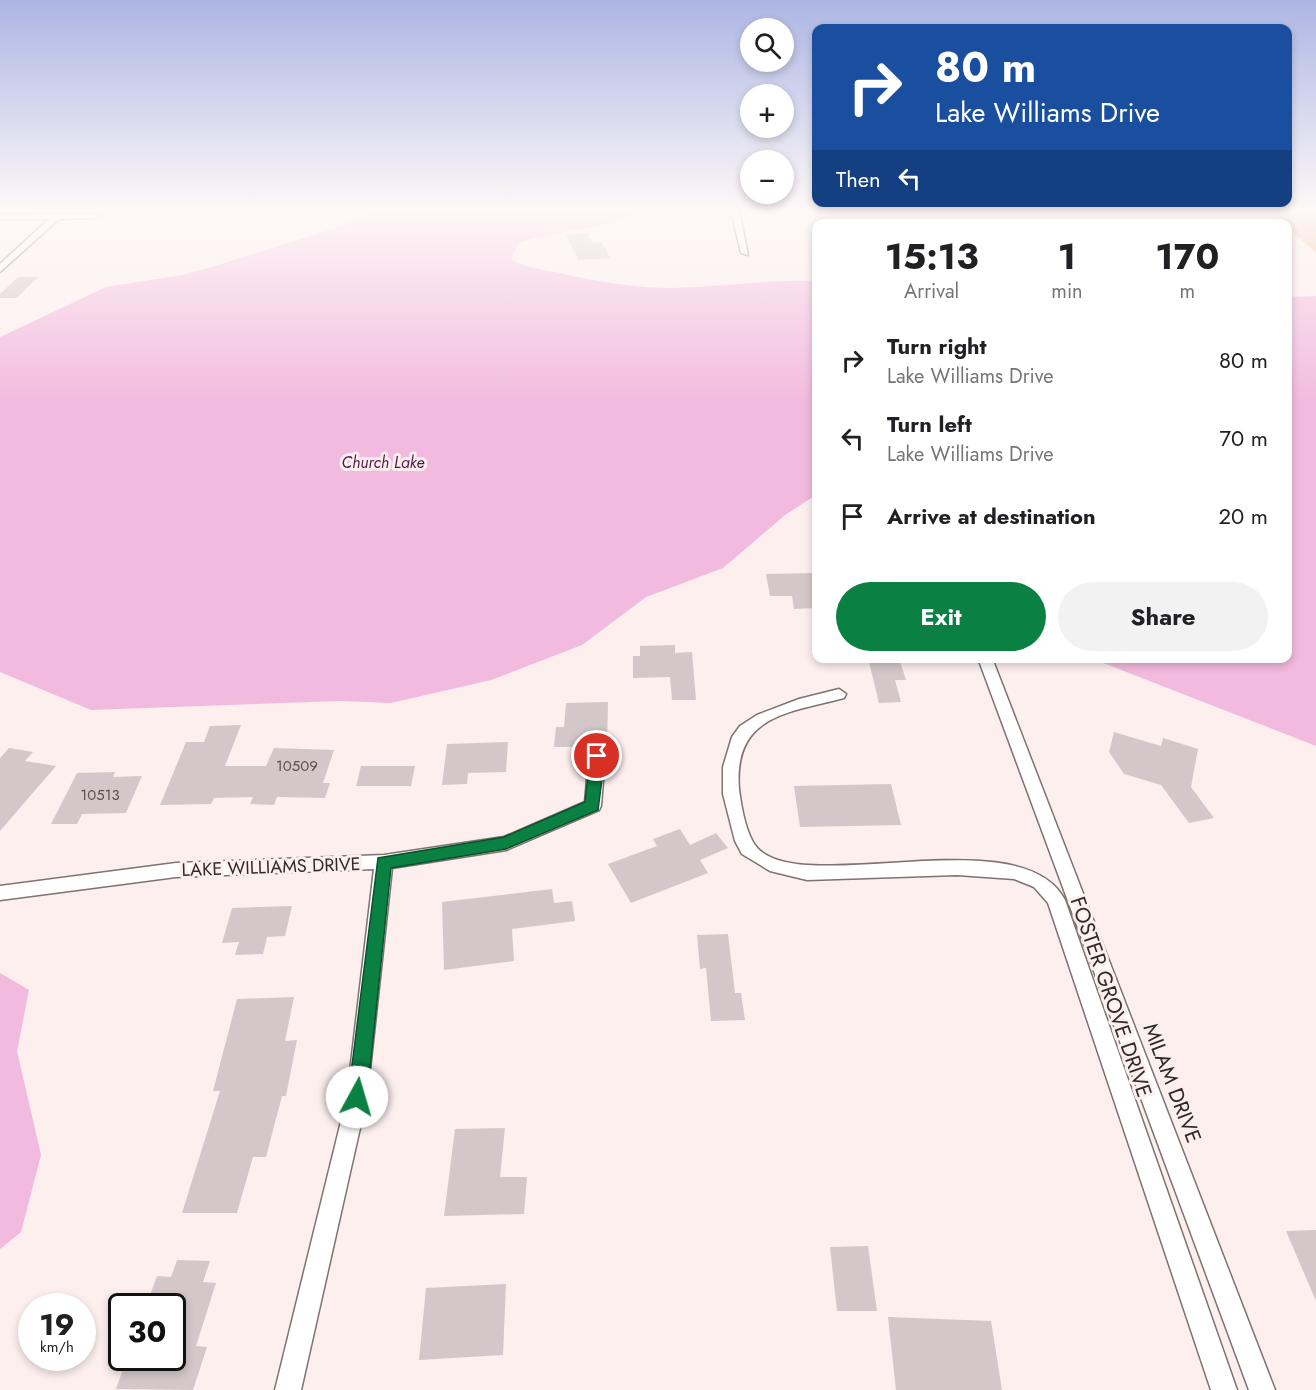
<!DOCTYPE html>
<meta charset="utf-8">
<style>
body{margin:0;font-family:Jost,sans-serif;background:#f2f2f2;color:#202124;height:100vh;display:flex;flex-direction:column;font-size:22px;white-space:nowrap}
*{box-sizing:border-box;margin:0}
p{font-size:20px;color:#757577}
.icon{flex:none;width:33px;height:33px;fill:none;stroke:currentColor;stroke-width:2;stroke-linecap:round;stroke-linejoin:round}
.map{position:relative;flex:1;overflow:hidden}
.side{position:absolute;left:812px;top:219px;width:480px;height:444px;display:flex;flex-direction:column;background:#fff;border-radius:12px;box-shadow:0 3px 9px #0003}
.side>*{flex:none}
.top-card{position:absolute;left:812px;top:24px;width:480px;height:183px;border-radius:12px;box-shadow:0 3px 9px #0003;background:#1a4fa0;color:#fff;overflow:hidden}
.tools{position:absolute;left:740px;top:18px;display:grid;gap:12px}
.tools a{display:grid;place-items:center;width:54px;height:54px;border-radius:50%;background:#fff;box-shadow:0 3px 9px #0003;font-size:30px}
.speed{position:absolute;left:18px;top:1293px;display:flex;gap:12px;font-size:30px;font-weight:700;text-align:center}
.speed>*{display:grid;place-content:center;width:78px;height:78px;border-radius:50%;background:#fff;box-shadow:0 3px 9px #0003;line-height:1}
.speed small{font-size:15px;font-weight:400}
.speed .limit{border:3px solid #111;border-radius:9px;background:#fff;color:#111}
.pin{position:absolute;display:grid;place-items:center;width:51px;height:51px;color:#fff;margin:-26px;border:3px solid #fff;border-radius:50%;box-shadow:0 2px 6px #0007}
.me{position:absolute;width:66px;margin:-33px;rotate:6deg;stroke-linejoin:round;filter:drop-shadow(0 0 4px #0008)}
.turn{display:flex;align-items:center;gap:21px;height:126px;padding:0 24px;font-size:27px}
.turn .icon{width:78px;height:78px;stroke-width:2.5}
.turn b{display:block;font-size:42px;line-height:51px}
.then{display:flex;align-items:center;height:57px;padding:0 24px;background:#0003;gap:12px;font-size:22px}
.eta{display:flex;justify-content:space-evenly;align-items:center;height:102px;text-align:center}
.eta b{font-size:36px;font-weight:700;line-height:42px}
.primary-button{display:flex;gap:12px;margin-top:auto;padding:12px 24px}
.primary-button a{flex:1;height:69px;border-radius:36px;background:#0b8043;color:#fff;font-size:24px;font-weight:700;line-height:69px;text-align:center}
.primary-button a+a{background:#f2f2f2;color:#202124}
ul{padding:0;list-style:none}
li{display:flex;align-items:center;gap:18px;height:78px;padding:0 24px}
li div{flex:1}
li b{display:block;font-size:22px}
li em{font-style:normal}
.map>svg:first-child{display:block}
.forest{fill:#e5b48a}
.water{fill:#f2bade}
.building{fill:#d4c7ca}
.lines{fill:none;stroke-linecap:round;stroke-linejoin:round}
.minor-casing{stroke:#7e7272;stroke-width:3}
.minor{fill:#fff;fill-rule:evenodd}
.route{fill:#0b8043;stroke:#07532c;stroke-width:1.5}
.labels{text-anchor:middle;stroke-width:6;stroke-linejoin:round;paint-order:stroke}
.number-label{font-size:15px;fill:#595253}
.far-water-label{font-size:16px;font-style:italic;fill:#571746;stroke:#fcefee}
.street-label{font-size:18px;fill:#302b2b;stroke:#fcefee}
.near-street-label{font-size:21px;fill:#302b2b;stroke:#fcefee}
</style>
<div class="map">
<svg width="1316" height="1390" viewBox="0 0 1316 1390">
<rect width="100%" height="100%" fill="#fcefee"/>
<!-- forest -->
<path class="forest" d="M1268 210H1316V253L1287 227V224L1283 223Z"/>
<!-- water -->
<path class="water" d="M371 210H634V214C597 231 556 230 518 243L511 260C527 268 546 270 564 274 599 282 637 288 673 288 721 287 768 279 816 281V495L785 515 723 568 646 597 582 645 491 680 391 703 340 701 91 710 0 672V337L106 287 182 275 215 266 335 228 362 218Z
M1316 296V746L1093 659 1287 658V297Z
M0 973 29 990 17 1051 41 1155 21 1232 0 1249Z"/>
<!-- building -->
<path class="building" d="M588 233 592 243 602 242 610 258 578 260 566 235Z
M18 277H38L17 298H0V294Z
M816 573V608L794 609 792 596H770L766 574Z
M675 645V653L692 652 696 700H672L670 677 633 678V656H640V646Z
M868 658H899L906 680H895L901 702 879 703Z
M608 702 607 747H554L556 727H564L566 703Z
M241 725 225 766H266L274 748 334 750 323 783H330L325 798 277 797 274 805 250 804 253 797 214 798 211 804 160 805 186 742H204L210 726Z
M1114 732 1161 746 1163 738 1198 749 1191 787 1214 818 1189 823 1161 785 1124 774 1109 752Z
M508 742 506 772 468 773 467 784 442 785 447 744Z
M9 748 33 752 25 761 56 766 0 831V758Z
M361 766H415L411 786H356Z
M115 772 113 777 142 776 126 813 82 814 77 824H51L77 773Z
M891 784 901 825 800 827 794 786Z
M680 829 690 845 716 833 728 848 700 860 708 873 631 903 608 864 657 846 653 839Z
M552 889 554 903 572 901 575 921 512 929 514 961 444 970 442 902Z
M292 906 285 936 267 937 263 954 235 955 239 942 222 943 232 908Z
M728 934 735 993H741L745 1020 711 1021 706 968 700 969 697 935Z
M294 997 285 1041 297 1040 286 1096H282L266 1157H253L237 1213H182L220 1091H213L237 999Z
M505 1128 500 1177H527L524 1214 444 1216 455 1129Z
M1316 1230V1301L1286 1231Z
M868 1246 877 1311H837L830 1247Z
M177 1260 210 1261 203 1282 216 1283 196 1346 207 1347 193 1390 116 1389 127 1358H172V1306H146L157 1276 171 1277Z
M506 1284 503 1355 419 1360 426 1288Z
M888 1317 991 1321 1002 1390H896Z"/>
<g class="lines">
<defs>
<path id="minor" d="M731 210H739L748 255 741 253Z
M55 214H97L101 216 97 218 59 219 0 272V264L49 219H0V215Z
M978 658H992L1275 1390H1249Z
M839 689 846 694 844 698C788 713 733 715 739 789 741 805 745 828 753 842 787 904 1021 814 1065 900L1237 1390H1211L1048 903 1034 887 1014 879 957 875 807 880 770 871 742 854 735 841 723 794V767L732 737 740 726 757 715 799 699Z
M597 750 603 752 605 756 601 806 599 810 506 850 392 868 367 1097 301 1390H275L347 1097 374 869 176 877 0 900V886L176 863 384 855 504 837 585 802 589 756 591 752Z"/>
</defs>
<!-- minor casing -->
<use href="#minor" class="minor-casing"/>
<!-- minor -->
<use href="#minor" class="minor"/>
</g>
<!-- sky -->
<linearGradient id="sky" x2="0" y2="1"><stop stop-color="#acb6e4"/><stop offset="0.52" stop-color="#fef8f7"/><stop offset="1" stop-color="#fef8f7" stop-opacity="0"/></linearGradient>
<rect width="1316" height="404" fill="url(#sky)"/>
<!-- route -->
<path class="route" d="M597 751 605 756 598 810 506 849 391 868 367 1097 364 1103 357 1106 351 1103 348 1097 378 858 504 837 585 802 590 756Z"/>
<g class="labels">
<!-- number labels -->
<g class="number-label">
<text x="297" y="771">10509</text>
<text x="100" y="800">10513</text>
</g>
<!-- far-water labels -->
<g class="far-water-label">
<text x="383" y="468">Church Lake</text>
</g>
<!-- street labels -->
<g class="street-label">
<text transform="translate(271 867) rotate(-2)" y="6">LAKE WILLIAMS DRIVE</text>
</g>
<!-- near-street labels -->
<g class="near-street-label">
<text transform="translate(1111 997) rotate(71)" y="7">FOSTER GROVE DRIVE</text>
<text transform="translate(1172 1083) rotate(69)" y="7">MILAM DRIVE</text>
</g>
</g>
</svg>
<div class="tools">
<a><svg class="icon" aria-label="search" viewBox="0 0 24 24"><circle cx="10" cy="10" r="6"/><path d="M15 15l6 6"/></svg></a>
<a>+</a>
<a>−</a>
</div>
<div class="speed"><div>19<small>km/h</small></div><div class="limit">30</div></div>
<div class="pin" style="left:597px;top:756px;background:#d93025"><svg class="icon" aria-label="arrive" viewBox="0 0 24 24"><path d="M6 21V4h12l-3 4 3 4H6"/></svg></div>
<svg class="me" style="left:357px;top:1097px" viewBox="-20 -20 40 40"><circle r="19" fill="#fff"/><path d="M0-13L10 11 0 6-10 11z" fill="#0b8043"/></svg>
<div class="top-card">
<div class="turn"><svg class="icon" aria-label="right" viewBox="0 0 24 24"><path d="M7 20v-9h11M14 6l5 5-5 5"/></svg><div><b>80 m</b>Lake Williams Drive</div></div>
<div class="then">Then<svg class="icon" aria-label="left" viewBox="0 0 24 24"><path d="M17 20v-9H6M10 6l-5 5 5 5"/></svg></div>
</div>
<section class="side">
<div class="eta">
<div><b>15:13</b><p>Arrival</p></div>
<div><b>1</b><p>min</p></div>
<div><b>170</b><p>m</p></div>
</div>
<ul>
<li><svg class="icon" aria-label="right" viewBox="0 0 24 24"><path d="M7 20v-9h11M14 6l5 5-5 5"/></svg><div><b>Turn right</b><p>Lake Williams Drive</p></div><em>80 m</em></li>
<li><svg class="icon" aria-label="left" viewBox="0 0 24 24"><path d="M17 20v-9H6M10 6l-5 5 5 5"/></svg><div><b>Turn left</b><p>Lake Williams Drive</p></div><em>70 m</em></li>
<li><svg class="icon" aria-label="arrive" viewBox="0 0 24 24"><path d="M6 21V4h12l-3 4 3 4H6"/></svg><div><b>Arrive at destination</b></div><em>20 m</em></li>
</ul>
<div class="primary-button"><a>Exit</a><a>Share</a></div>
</section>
</div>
